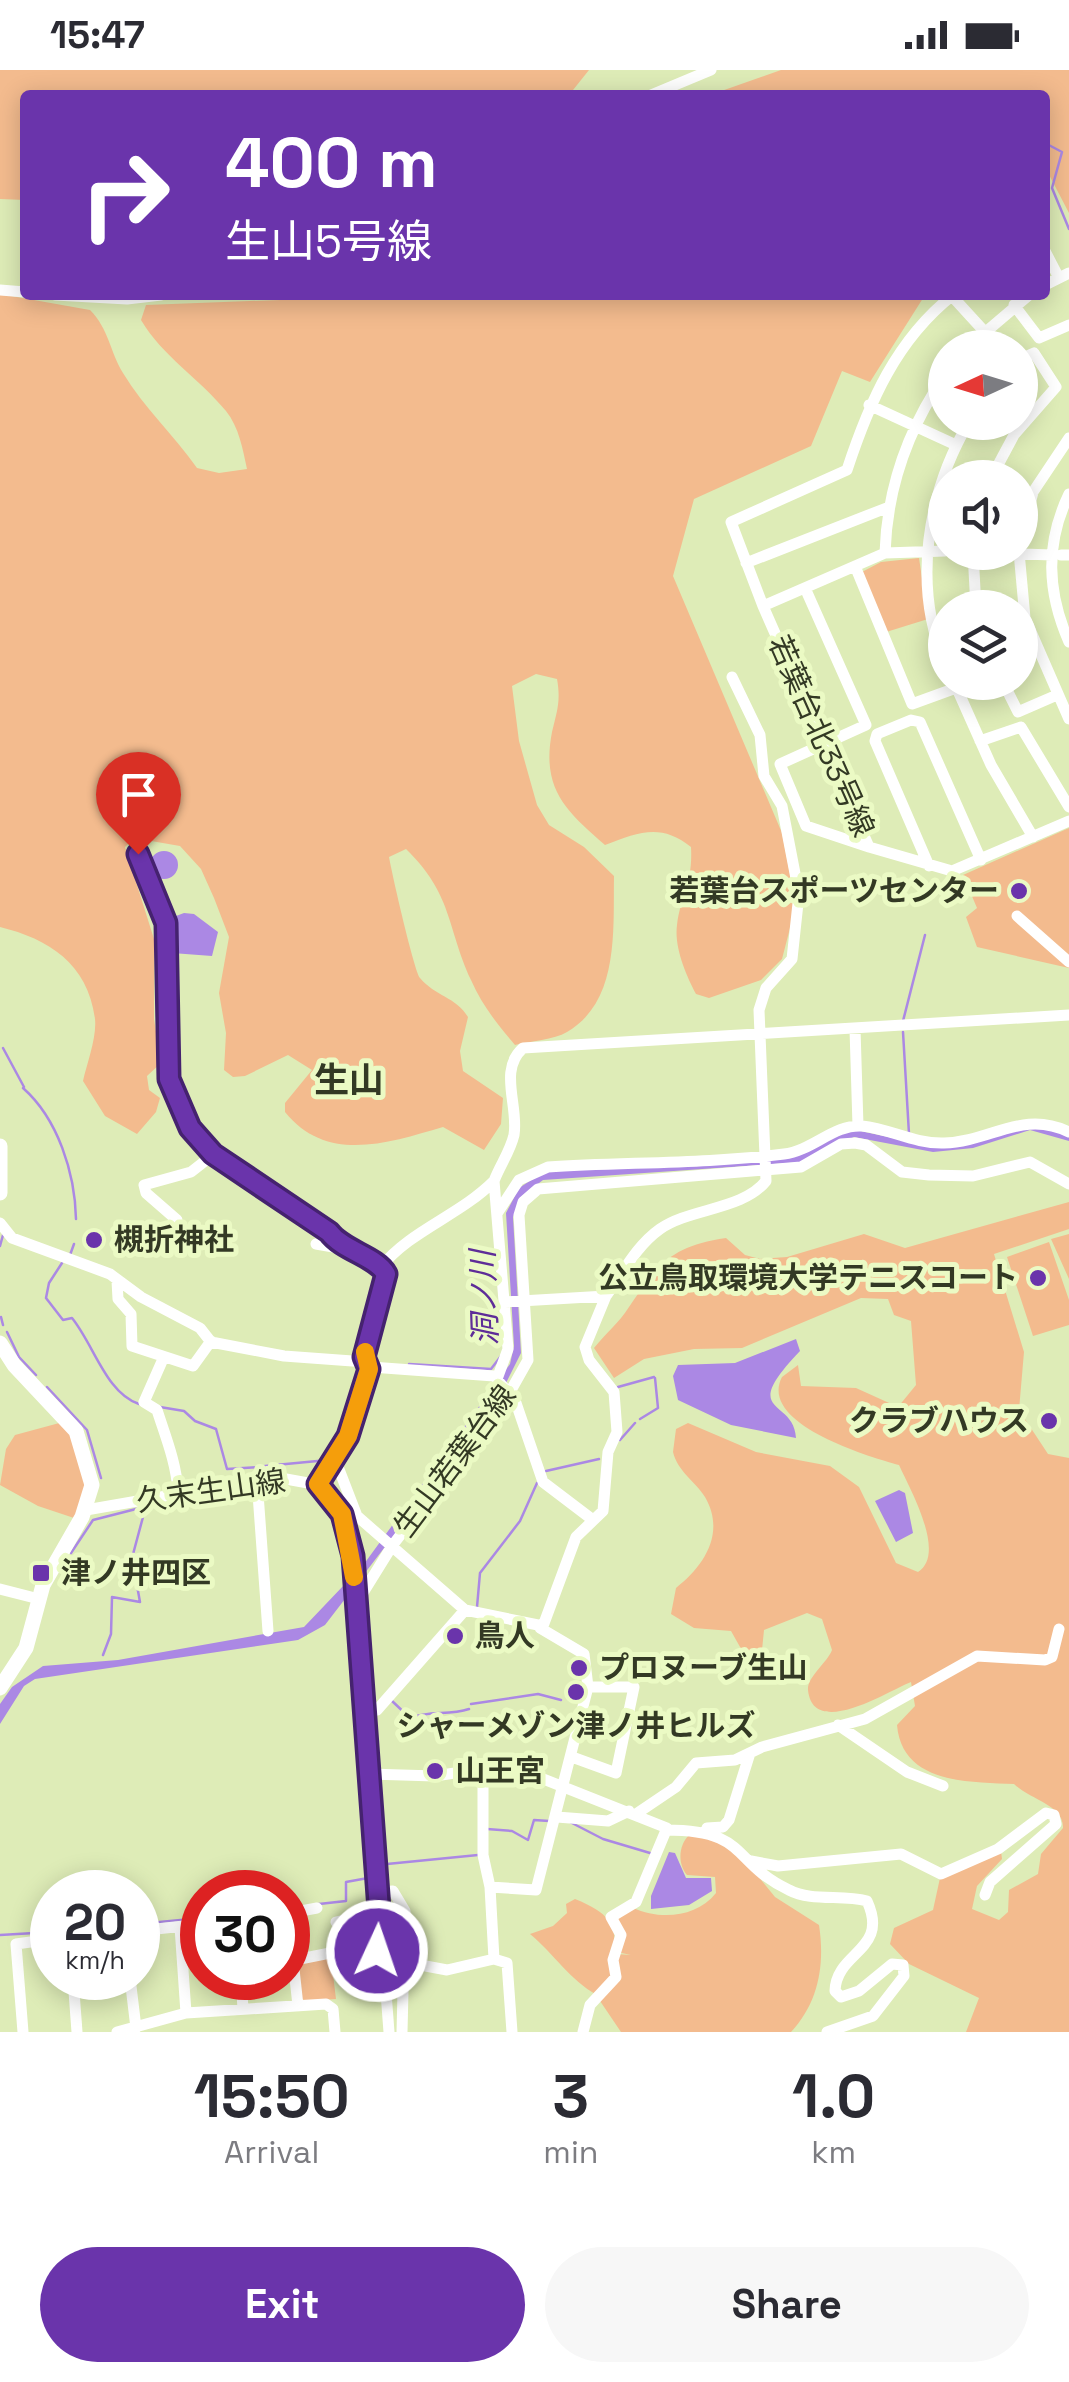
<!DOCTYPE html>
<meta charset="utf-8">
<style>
body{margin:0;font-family:"Space Grotesk","Noto Sans JP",sans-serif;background:#f7f7f7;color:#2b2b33;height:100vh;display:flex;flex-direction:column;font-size:38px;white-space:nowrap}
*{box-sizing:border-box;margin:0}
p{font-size:32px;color:#7c7c81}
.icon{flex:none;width:55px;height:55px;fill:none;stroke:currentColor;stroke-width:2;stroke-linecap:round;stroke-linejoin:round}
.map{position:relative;height:1962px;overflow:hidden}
.sheet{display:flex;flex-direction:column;background:#fff;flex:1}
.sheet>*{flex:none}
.hud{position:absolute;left:20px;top:20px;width:1030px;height:210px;border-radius:10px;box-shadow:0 5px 25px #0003;background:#6a34ab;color:#fff;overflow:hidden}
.needle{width:65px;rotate:266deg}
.tools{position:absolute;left:928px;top:260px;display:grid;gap:20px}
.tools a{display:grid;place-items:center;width:110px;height:110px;border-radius:50%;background:#fff;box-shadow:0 5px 25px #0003;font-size:50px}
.speed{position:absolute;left:30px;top:1800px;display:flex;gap:20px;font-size:50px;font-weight:700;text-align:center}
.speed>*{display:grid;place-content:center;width:130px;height:130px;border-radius:50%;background:#fff;box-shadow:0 5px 25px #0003;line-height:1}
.speed small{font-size:25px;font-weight:400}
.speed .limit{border:15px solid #d22;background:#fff;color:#111}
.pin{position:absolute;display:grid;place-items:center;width:85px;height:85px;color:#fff;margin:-102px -42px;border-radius:50% 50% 50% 0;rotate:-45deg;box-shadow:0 0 10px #0007}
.pin .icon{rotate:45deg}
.me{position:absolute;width:110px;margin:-55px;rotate:3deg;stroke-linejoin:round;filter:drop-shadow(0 0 8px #0008)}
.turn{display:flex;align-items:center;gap:35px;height:210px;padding:0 40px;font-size:45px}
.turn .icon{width:130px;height:130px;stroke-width:2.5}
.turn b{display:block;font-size:70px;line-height:85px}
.eta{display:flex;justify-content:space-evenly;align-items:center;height:170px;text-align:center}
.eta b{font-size:60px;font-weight:700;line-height:70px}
.action{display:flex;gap:20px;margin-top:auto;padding:20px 40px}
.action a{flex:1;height:115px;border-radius:60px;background:#6a34ab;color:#fff;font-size:40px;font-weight:700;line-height:115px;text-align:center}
.action a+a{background:#f7f7f7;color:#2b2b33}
.status{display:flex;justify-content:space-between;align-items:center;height:70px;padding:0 50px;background:#fff;direction:ltr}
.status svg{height:28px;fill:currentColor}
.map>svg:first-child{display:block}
.green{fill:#f3bb8e}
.water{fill:#ab88e4}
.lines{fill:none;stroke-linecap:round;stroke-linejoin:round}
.stream{stroke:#ab88e4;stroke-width:2.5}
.minor{stroke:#fff;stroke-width:11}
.major{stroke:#fff;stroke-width:15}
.route-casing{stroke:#45226f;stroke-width:25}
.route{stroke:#6a34ab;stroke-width:18}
.slow{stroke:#f59e0b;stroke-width:18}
.poi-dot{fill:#6a34ab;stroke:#ebfac4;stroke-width:4}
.labels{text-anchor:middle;stroke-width:10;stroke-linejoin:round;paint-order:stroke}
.street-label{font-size:30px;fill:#333924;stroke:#ebfac4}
.poi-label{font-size:30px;font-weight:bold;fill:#333924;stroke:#ebfac4;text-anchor:start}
.water-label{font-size:32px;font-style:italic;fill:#5e2d98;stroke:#ebfac4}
.quarter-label{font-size:35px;font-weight:bold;fill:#333924;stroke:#ebfac4}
</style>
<div class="status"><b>15:47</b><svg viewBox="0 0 49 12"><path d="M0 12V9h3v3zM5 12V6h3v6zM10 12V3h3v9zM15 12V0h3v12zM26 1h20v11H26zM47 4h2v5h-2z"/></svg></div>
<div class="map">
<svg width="1069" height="1962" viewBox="0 0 1069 1962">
<rect width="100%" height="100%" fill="#deecb7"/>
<!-- green -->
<path class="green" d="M0 0H589L569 25H25V130L0 129Z
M781 0H1069V143L1045 97V25H710Z
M0 224 90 240C109 259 110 282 123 303 144 338 174 365 197 398L219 403 247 399C243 380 239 357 226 341 199 308 163 287 141 250L146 235 411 225H925L870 312 842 301 811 376 694 429 673 506 782 763 796 835 782 889 761 910 709 928 696 924C686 905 674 877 677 855 681 824 693 813 691 777 661 753 639 762 605 775 566 741 541 719 552 662 557 641 561 631 557 609L536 604 512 616 519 671 537 735 549 755 584 777 614 806C613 859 620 931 567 962 554 970 530 971 515 975 497 954 482 935 471 910 446 855 453 825 406 779L389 787C392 804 414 900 420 908 435 926 456 927 468 947L460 981 463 1001 503 1028 501 1054 484 1080 443 1057C388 1073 327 1094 285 1042V1033L312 1000 288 985 245 1006 233 1007 224 1000 226 963 219 923 229 867 214 828 201 799 180 776 134 768 125 777 154 869V949L161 993 147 1006 149 1020 160 1028 156 1042 137 1064 105 1046 83 1011C87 993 97 967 95 949 88 894 49 869 0 857Z
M919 488 928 549 883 563 860 503 881 492Z
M1069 758V898L977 877 966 847 977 838 963 805Z
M1069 1132V1159L994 1184 1024 1282 1019 1340 1048 1384 1069 1388V1962H966L979 1928 909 1894 890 1874 894 1858 933 1840 940 1808 1001 1781 1002 1789 977 1816 972 1839 999 1850 1008 1842 1009 1820 1038 1804 1041 1784 1063 1758C1064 1735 1030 1730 1014 1714 969 1712 902 1714 897 1655L915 1636 911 1612C890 1620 813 1670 808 1620 807 1607 827 1593 832 1580L822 1549 807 1543 764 1560 762 1580 751 1586 744 1584 731 1561 694 1558 671 1544 676 1518C704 1496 726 1463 705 1427 695 1411 678 1402 673 1382L676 1359 688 1353 756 1382 830 1396 859 1417 896 1493 918 1502C947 1484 910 1419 899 1395 866 1386 758 1353 782 1307L798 1295 801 1316 856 1318 898 1337 916 1315 911 1251 894 1245 888 1229 861 1228 742 1278 694 1279 644 1289 614 1308 594 1278C605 1264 619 1253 629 1237 658 1194 671 1176 726 1168L745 1185 760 1189 787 1187 864 1164 905 1178Z
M1069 1164V1209L1051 1169Z
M1049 1172 1069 1230V1255L1033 1266 1007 1187Z
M63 1352C85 1384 96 1413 74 1448L38 1436 0 1415 6 1379 15 1365Z
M689 1765 732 1774 775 1827 819 1855C825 1894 819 1932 791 1962H621L598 1928 612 1916 616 1884 631 1885 617 1882 613 1849 633 1838C660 1850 696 1848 716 1823L715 1807 687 1805C677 1793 679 1775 689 1765Z
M575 1829C622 1848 615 1862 614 1906L597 1925C570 1910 554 1884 530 1864L553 1856 567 1843 566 1834Z
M331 1888 336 1929 305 1931 301 1928 298 1892Z"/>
<!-- water -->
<path class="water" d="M150 795a14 14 0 1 1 28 0a14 14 0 1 1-28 0Z
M184 843 194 844 218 862 212 886 172 883 176 846Z
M1032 1055 1069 1065V1071L1030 1060 973 1078 933 1082 854 1067 803 1092 543 1110 522 1126 513 1147 521 1283 497 1331 325 1555 298 1570 35 1609 24 1616 0 1654V1634L12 1617 43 1596 118 1590 304 1557 364 1494 510 1294 514 1276 506 1143 519 1118 545 1101 756 1090 851 1059 935 1077Z
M796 1269 800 1281C737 1347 794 1327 796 1368L731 1355 678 1330 673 1306 678 1295 735 1293Z
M899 1420 905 1423 913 1463 896 1472 875 1431Z
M669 1782 675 1783 686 1808H711L712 1821 689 1835 651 1839V1826Z"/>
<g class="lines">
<!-- stream -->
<path class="stream" d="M1045 73 1062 82 1052 118 1069 159
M903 951 925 865
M903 962 909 1064
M3 978 24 1017
M23 1018C58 1049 75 1103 76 1149
M0 1176 3 1165
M70 1185 74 1174
M62 1193 49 1213 46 1228 63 1250 72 1248C94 1275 106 1323 139 1334
M1 1247 3 1255
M7 1262 19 1287 36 1305
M409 1294 491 1299 501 1286
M359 1316 363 1299
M47 1317 87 1360 101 1408
M618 1317 654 1307
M160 1337 184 1341 195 1351 216 1359 227 1399 261 1397
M640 1349 658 1338 655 1308
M620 1370 635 1353
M265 1396 328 1390
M546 1401 599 1389
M154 1436 189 1429
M71 1483 93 1450 140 1438
M477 1537 480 1503 520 1451 537 1413
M350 1542 352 1566
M103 1585 111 1564 112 1527 140 1532 132 1488 143 1447
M391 1630 410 1648C431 1640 448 1646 469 1639
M471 1634 538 1624 561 1630
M570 1752 603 1769 650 1783
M487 1759 512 1761 528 1770 534 1750 549 1751
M387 1794 478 1785
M319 1834 346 1831V1812L368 1808 370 1800
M138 1854 202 1848
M0 1865 52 1862"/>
<!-- minor -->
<path class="minor" d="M651 25 711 0
M1045 181 1059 208
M1045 215 1069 203
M0 220 25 222
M55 225 127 229 161 225
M951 225 983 260
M1014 235 1039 268 1069 255
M967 278 1029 225
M869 335 956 375
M991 408 1014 365 1056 317 1034 283 1020 289
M1069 424C1045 474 1047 522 1069 572
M1020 476 1033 422 1069 368
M945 481 885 483 763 536 869 777 952 801 1069 751
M967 482 1052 485
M973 482 976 538
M1019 482 1025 548 1069 649
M885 483C887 418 908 359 945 305
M1061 485H1069
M746 493 889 437
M855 496 912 634 956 618
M805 518 866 655 780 694 806 756 869 777
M763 536 731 452 847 400C869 333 896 270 953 225
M945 593C912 516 927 423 969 352
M954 612 991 695 1033 767
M1003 612 1018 642 1057 625
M980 671 1021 657 1069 737
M138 784 166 853 169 1009 190 1058 213 1084 329 1162 342 1177 381 1197
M929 796 875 671 877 664 911 650 920 652 981 790
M1017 846 1069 892
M855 959 858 1056
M494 1111C500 1095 510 1082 514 1065 519 1036 498 1000 523 978L1069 945
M498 1142 519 1110 548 1097C626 1092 706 1094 784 1084 812 1081 834 1054 862 1056 891 1059 914 1074 944 1073 990 1072 1023 1039 1069 1062
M177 1150 146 1123 144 1115 191 1102 214 1084
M0 1153 12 1168 110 1204 141 1227 200 1258 211 1272 284 1286 366 1292
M316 1174 345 1179
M117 1211 118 1229 131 1244 132 1276 193 1296 211 1271
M606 1226C623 1203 636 1176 660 1159 690 1138 743 1140 766 1111L759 940 766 918 792 889 799 824 782 736 764 706 760 665 732 607
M163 1289 144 1332 157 1340C166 1368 176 1392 178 1421
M369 1299C355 1265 398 1229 381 1197 411 1160 459 1146 494 1111L508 1279 497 1309
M257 1410 268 1561
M319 1415 335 1389
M86 1440 275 1407 319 1415 342 1444 353 1486 389 1962
M0 1519 39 1529
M356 1534 392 1476 510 1322 528 1290 519 1145 523 1132 538 1119 801 1097 841 1074 855 1073 866 1075 902 1102 929 1105 973 1106 1030 1092 1069 1114
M465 1540 357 1446 335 1389 348 1365 371 1297 494 1306 515 1330 543 1412 593 1450
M364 1642 377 1640 465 1540 543 1556 576 1467 603 1441 608 1382 617 1362 614 1322 589 1290 585 1277 606 1226 505 1232
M838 1655 907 1702 943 1716
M572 1687 616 1703 634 1617H588
M483 1696V1785L490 1817
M369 1704 435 1706 508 1695 667 1758 636 1832 611 1847 621 1865 613 1890 616 1907 590 1935 583 1962
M636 1744 676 1717 696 1693 735 1690 762 1677 865 1649 977 1586 1045 1590 1052 1587 1059 1559
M557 1747 608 1751 629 1741
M707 1758 723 1757 729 1750 750 1683
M666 1760C750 1760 730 1792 789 1820 812 1832 842 1824 867 1831 890 1881 836 1881 835 1921L841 1927 859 1921 892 1894 903 1895 904 1906 873 1946 827 1962
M751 1791 778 1796 901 1784 941 1804 998 1779 1046 1743 1054 1745 1056 1754 990 1812 985 1825
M378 1822 393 1821 405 1841 402 1962
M288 1843 298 1936
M290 1843 317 1838
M336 1852 380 1842
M180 1857 186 1943
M138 1861 202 1854
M383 1888 447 1900 494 1889 507 1893 512 1962
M494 1889 490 1817 536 1820 588 1617 584 1584 540 1558
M295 1890 355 1878 383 1880
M73 1908 77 1962
M130 1908 136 1958
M241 1908 243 1939
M23 1962 16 1874 52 1869
M117 1962 186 1943 326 1934 333 1939 335 1962"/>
<!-- major -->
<path class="major" d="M0 1076V1123
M0 1273 14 1295 76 1361 92 1415 82 1447 43 1515 26 1578 0 1618"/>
</g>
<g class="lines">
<defs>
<path id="route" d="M138 784 166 853 169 1009 190 1058 213 1084 329 1162C343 1181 376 1186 386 1204L364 1287 369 1299 348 1366 318 1414 342 1444 353 1486 382 1880 377 1881"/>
</defs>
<!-- route casing -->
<use href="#route" class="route-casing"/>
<!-- route -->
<use href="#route" class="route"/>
<!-- slow -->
<path class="slow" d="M354 1507 342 1444 318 1414 348 1366 369 1299 365 1282"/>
</g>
<!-- markers -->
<g class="poi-dot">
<circle cx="1019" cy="821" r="10"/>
<circle cx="94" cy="1170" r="10"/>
<circle cx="1038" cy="1208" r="10"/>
<circle cx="1049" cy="1351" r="10"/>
<rect x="31" y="1493" width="20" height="20" rx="5"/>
<circle cx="455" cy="1566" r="10"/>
<circle cx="579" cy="1598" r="10"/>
<circle cx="576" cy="1622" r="10"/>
<circle cx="435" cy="1701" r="10"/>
</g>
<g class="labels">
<!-- street labels -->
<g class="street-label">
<text transform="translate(821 666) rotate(66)" y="10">若葉台北33号線</text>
<text transform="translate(455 1391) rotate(-53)" y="10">生山若葉台線</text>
<text transform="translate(211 1421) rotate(-8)" y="10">久末生山線</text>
</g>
<!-- poi labels -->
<g class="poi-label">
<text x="999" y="831" text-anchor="end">若葉台スポーツセンター</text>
<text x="114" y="1180">槻折神社</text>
<text x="1018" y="1218" text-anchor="end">公立鳥取環境大学テニスコート</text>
<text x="1029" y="1361" text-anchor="end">クラブハウス</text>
<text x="61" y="1513">津ノ井四区</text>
<text x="475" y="1576">鳥人</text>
<text x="599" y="1608">プロヌーブ生山</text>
<text x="576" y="1666" text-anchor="middle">シャーメゾン津ノ井ヒルズ</text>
<text x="455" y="1711">山王宮</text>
</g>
<!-- water labels -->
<g class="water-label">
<text transform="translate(484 1228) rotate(-92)" y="11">洞ノ川</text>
</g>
<!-- quarter labels -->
<g class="quarter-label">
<text x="349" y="1022">生山</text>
</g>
</g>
</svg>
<div class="tools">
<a><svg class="needle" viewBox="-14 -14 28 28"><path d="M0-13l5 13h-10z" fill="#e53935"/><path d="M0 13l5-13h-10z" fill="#7c7c81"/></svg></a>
<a><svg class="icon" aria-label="sound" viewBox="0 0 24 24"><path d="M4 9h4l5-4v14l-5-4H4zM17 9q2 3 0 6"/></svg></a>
<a><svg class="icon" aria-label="layers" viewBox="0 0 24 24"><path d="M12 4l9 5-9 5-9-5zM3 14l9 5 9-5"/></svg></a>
</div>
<div class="speed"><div>20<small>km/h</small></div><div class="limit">30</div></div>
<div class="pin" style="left:138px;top:784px;background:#d93025"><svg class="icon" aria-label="arrive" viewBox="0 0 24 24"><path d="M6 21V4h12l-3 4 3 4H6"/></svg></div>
<svg class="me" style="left:377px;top:1881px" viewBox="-20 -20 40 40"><circle r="17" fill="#6a34ab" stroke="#fff" stroke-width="3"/><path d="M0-11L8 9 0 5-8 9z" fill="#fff"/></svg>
<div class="hud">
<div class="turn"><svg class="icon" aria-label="right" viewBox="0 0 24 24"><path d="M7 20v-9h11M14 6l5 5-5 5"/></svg><div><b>400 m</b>生山5号線</div></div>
</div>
</div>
<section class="sheet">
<div class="eta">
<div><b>15:50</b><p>Arrival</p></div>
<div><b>3</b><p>min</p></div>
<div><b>1.0</b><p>km</p></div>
</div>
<div class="action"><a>Exit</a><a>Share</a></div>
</section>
